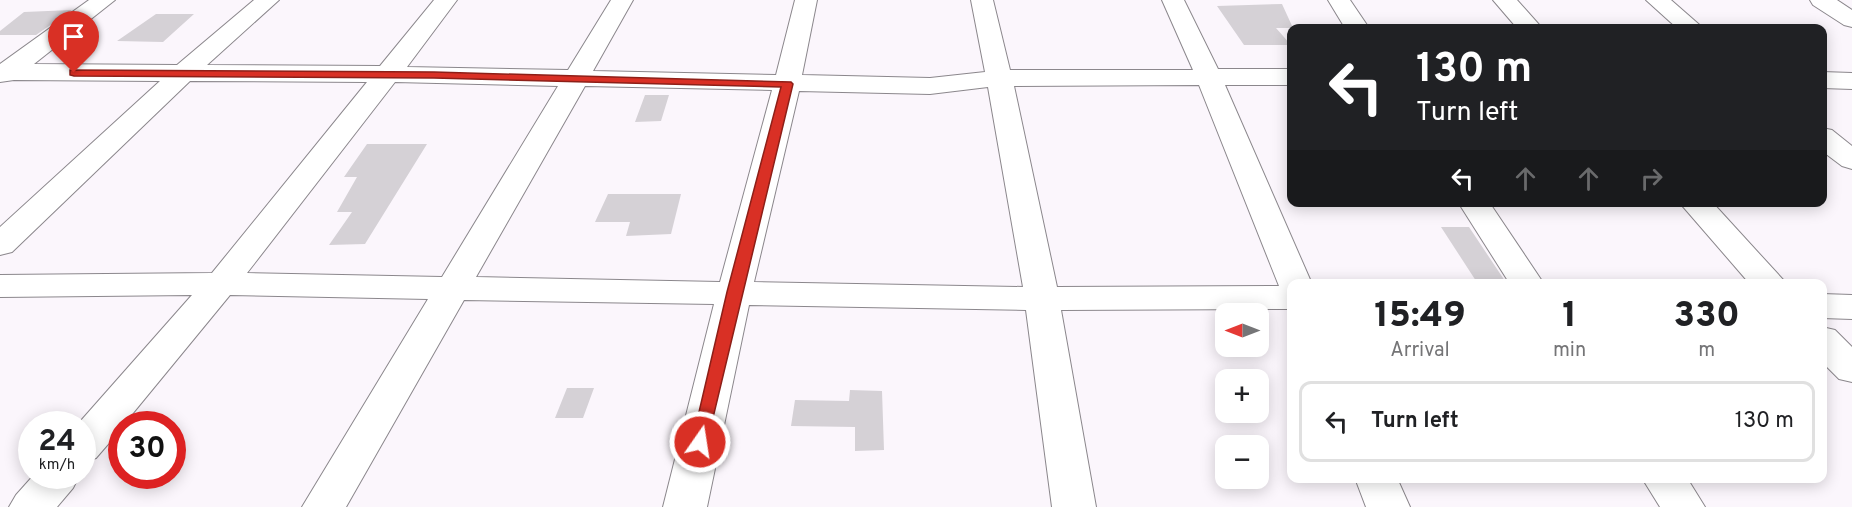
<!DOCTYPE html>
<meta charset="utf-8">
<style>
body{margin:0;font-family:Overpass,sans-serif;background:#f2f2f2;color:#202124;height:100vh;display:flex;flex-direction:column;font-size:22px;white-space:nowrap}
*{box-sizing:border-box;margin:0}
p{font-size:20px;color:#757577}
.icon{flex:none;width:33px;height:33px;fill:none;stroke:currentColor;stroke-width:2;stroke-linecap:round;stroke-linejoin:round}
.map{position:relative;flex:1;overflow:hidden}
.panel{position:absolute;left:1287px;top:279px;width:540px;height:204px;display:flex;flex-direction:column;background:#fff;border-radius:12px;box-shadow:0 3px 15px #0003}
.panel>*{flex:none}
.top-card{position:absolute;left:1287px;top:24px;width:540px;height:183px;border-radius:12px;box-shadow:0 3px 15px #0003;background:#202124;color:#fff;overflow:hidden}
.needle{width:39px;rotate:270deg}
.tools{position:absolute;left:1215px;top:303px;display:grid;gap:12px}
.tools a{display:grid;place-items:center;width:54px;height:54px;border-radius:12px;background:#fff;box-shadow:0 3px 15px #0003;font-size:30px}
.speed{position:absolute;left:18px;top:411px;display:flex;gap:12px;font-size:30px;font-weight:700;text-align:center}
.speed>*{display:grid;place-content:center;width:78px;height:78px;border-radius:50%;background:#fff;box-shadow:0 3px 15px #0003;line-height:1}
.speed small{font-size:15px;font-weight:400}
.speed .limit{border:9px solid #d22;background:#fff;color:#111}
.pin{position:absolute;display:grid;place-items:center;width:51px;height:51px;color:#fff;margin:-62px -26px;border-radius:50% 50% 50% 0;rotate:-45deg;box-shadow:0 0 6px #0007}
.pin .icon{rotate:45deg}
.me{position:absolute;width:66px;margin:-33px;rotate:13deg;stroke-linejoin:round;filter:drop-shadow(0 0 4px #0008)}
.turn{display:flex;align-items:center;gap:21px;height:126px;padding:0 30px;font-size:27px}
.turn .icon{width:78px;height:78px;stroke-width:2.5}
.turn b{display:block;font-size:42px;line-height:51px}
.lanes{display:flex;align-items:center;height:57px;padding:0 30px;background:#0003;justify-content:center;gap:30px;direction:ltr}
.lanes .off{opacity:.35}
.eta{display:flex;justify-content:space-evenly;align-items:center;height:102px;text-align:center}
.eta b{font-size:36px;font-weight:800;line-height:42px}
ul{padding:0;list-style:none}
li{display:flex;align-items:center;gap:18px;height:81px;margin:0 12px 9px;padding:0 18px;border:3px solid #e0e0e0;border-radius:12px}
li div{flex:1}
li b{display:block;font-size:22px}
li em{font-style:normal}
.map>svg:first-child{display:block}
.building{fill:#d5d1d6}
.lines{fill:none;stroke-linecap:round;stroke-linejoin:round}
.minor-casing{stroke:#8b878c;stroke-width:2}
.minor{fill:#fff;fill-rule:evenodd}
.route{fill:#d93025;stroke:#8d1f18;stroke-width:1.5}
</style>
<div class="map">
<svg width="1852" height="507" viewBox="0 0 1852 507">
<rect width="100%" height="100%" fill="#fbf6fc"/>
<!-- building -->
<path class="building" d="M1282 4 1293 28H1276L1291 45H1244L1217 6Z
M72 10 36 35H0V31L24 12Z
M156 14H194L163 42 117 41Z
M645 95H669L661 121 635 122Z
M367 144H427L365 244 329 245 352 212H337L357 177H344Z
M608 194H681L671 234 626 236 630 222H595Z
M1441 227H1469L1507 284H1478Z
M567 388H594L583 418H555Z
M850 390 882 391 884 450 855 451V427L791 426 795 400 849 401Z"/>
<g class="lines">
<defs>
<path id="minor" d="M89 0H115L34 64 177 65 254 0H279L207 65 380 66 434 0H457L407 67 568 70 611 0H633L593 71 776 75 795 0H817L802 75 930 78 985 72 971 0H993L1010 70H1193L1162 0H1184L1218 69H1292V85H1225L1312 284H1292V309L1061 310 1096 507H1052L1026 310 749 305 707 507H663L714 304 464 300 346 507H302L428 299 230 295 124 424H122V428L96 458 82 463V424H78L192 295 0 297V275L212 273 367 82 190 81 12 252 0 255V227L160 81 14 80 0 82V64ZM395 82 558 86 442 277 247 273ZM1199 85 1279 286 1057 287 1014 86ZM585 86 772 90 720 282 476 277ZM988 87 1023 287 754 282 799 91 930 94Z
M1328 0H1350L1369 28H1345Z
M1493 0H1517L1542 28H1517Z
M1646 0H1671L1703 28H1677Z
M1810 0H1837L1852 10V27L1844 25 1813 5Z
M1822 72 1852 73V89L1822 88Z
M1822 128 1832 130 1852 146V169L1842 166 1822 151Z
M1458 202H1489L1544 284H1510Z
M1679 202H1712L1787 284H1750Z
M1822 294 1852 295V319L1822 318Z
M1822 327 1835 330 1852 347V382L1839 379 1822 362Z
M33 476H79L73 488 57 507H9L16 495Z
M1355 478H1397L1410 507H1366Z
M1642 478H1687L1705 507H1660Z"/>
</defs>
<!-- minor casing -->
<use href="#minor" class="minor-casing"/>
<!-- minor -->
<use href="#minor" class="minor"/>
</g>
<!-- route -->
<path class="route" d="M70 70 434 72 791 82 793 84 706 447 700 449 694 447 692 442 727 292 781 87 434 78 74 76 70 75Z"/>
</svg>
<div class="tools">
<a><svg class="needle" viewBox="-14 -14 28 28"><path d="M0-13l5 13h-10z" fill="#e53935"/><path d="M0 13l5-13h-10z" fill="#757577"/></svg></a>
<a>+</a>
<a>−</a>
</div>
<div class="speed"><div>24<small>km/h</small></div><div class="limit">30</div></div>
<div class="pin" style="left:74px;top:73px;background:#d93025"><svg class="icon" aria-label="arrive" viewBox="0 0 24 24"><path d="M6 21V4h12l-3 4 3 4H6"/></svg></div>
<svg class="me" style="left:700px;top:442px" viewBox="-20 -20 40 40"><circle r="17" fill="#d93025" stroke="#fff" stroke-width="3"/><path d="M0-11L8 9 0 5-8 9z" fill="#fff"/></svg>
<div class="top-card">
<div class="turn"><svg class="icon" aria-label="left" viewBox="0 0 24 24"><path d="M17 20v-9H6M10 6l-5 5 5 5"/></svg><div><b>130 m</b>Turn left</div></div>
<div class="lanes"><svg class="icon" aria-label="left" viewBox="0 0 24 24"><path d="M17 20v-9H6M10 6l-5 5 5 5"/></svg><svg class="icon off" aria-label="ahead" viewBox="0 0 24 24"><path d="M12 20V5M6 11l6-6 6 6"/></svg><svg class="icon off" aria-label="ahead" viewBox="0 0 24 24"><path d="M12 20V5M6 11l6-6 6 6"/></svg><svg class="icon off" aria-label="right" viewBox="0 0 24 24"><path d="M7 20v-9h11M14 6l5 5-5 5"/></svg></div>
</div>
<section class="panel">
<div class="eta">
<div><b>15:49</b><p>Arrival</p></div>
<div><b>1</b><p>min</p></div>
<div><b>330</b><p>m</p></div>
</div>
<ul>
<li><svg class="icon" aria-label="left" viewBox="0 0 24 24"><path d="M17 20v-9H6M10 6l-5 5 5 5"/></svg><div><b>Turn left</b></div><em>130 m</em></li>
</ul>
</section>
</div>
